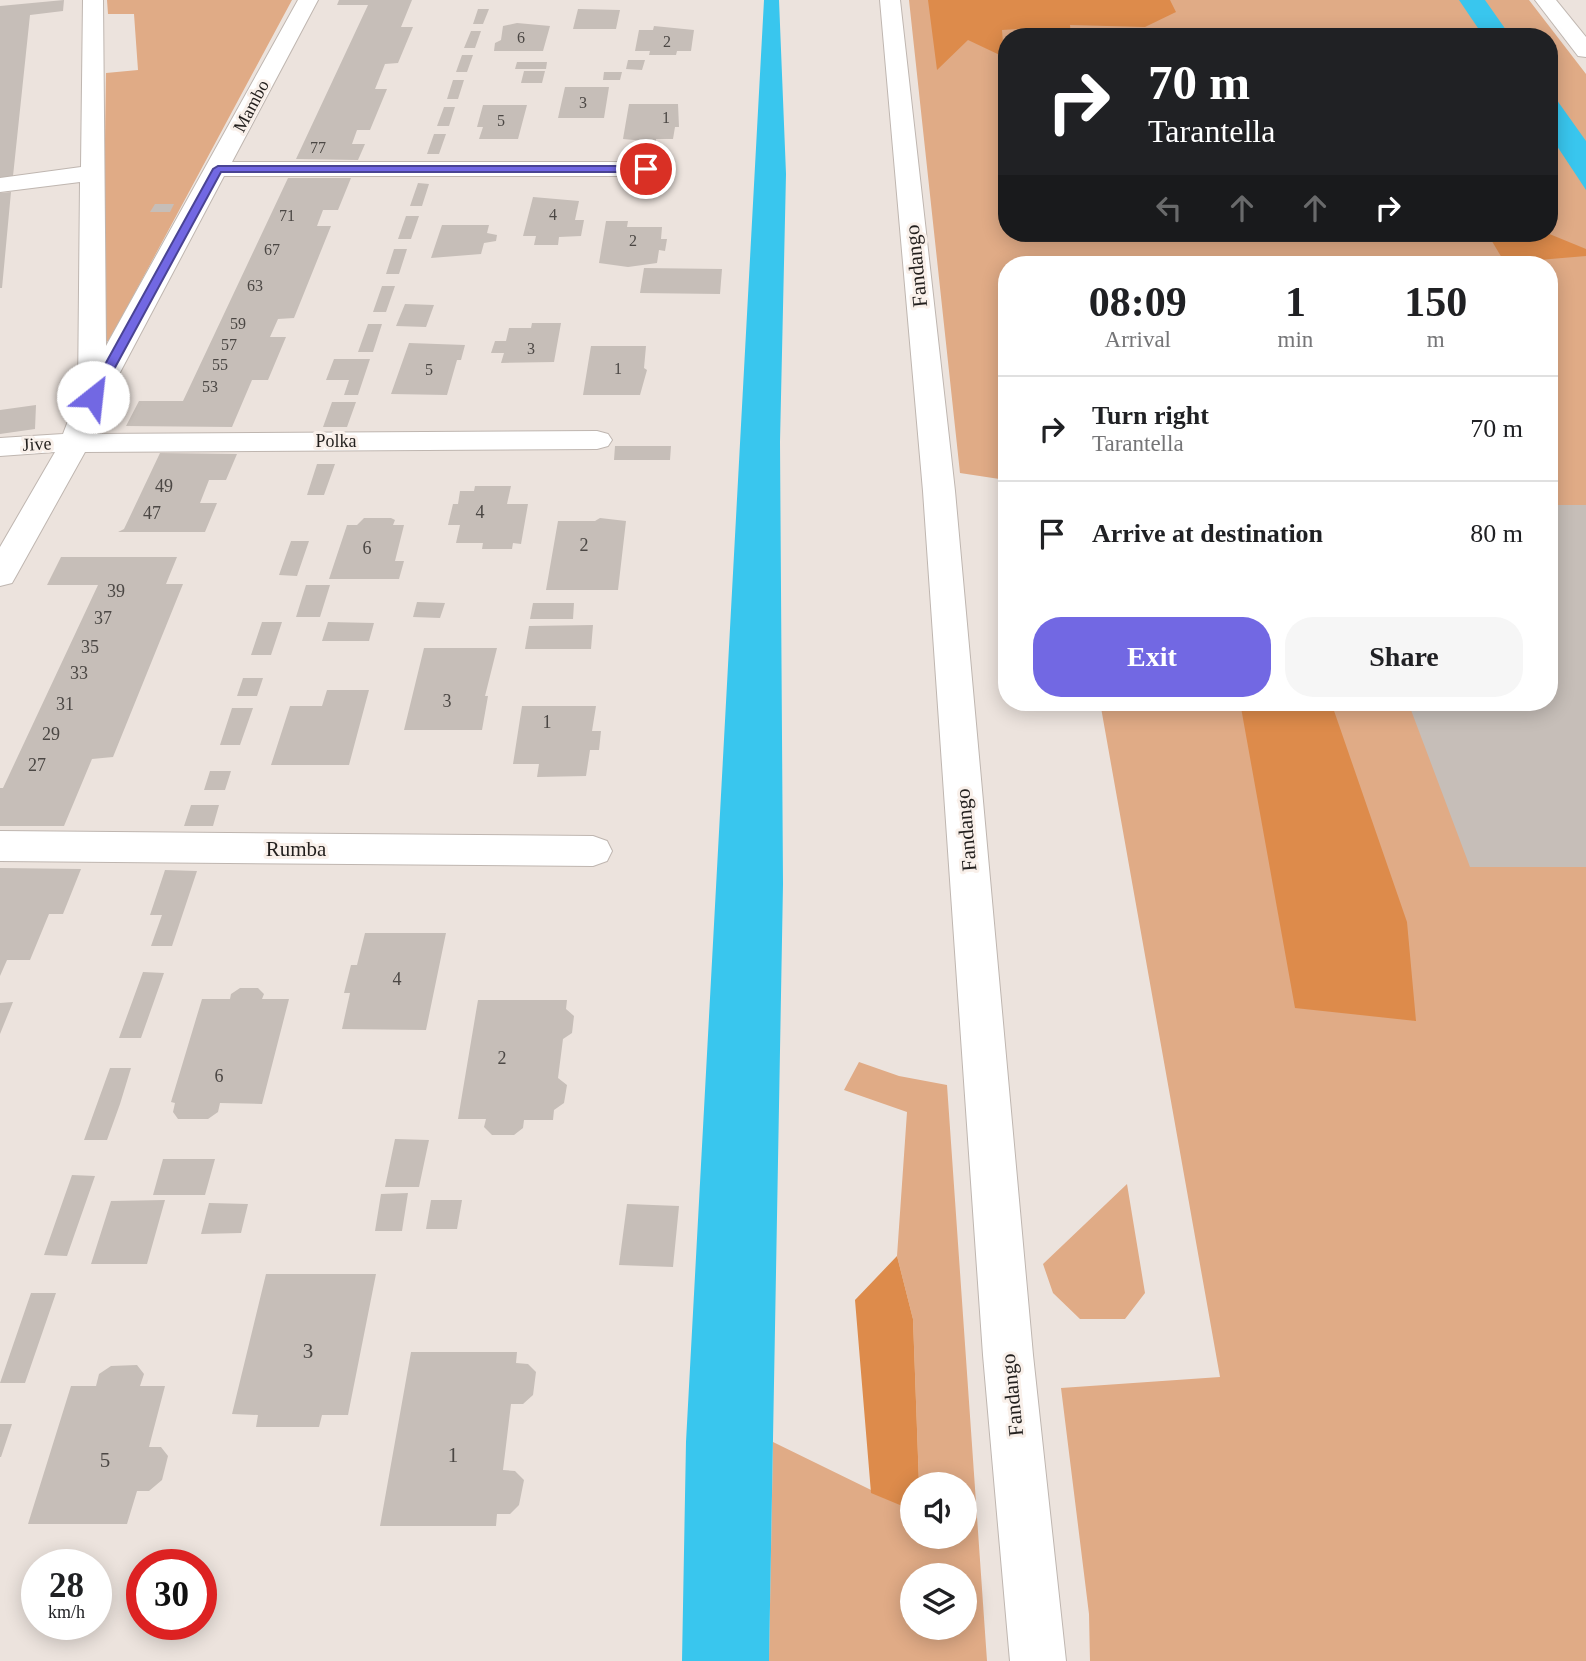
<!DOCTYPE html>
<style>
body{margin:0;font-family:Georgia,serif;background:#f6f6f6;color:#202124;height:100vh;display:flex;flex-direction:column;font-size:26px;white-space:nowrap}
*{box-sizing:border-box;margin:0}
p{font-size:23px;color:#757577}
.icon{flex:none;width:38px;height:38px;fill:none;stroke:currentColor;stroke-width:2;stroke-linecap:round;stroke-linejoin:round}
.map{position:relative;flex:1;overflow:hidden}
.panel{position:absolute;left:998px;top:256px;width:560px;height:455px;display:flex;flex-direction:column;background:#fff;border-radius:28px;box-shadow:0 4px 18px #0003}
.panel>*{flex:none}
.hud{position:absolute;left:998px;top:28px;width:560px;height:214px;border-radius:28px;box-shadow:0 4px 18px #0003;background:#202124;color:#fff;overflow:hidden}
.controls{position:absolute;left:900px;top:1472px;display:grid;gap:14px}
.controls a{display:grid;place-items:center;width:77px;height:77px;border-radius:50%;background:#fff;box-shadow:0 4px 18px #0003;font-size:35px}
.speed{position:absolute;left:21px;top:1549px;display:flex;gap:14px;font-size:35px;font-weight:700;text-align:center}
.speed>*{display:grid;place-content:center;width:91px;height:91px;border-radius:50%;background:#fff;box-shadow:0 4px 18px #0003;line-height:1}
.speed small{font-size:18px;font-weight:400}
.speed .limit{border:10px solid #d22;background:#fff;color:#111}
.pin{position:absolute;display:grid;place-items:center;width:60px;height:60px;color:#fff;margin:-30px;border:4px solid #fff;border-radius:50%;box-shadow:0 2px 7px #0007}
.me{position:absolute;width:77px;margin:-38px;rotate:29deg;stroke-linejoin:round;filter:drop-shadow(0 0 5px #0008)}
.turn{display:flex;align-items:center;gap:24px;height:147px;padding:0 35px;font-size:32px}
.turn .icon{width:91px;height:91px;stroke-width:2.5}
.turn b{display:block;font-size:49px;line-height:60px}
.lanes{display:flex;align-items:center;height:66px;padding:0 35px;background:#0003;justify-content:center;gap:35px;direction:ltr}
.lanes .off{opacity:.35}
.eta{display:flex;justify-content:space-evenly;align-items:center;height:119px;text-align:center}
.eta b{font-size:42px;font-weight:700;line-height:49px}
.action{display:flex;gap:14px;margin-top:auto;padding:14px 35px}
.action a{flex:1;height:80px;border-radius:28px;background:#7268e3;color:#fff;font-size:28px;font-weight:700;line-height:80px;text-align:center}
.action a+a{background:#f6f6f6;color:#202124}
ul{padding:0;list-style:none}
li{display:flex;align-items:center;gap:21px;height:105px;padding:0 35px;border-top:2px solid #e0e0e0}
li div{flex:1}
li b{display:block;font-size:26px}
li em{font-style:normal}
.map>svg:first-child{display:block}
.green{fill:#e0ab86;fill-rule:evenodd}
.forest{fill:#dd8b4b}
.water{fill:#39c6ee}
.building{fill:#c6beb8}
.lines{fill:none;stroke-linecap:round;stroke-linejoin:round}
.minor-casing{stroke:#bfb6b0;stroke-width:2}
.major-casing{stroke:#bfb6b0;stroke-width:2}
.minor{fill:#fff;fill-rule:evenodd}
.major{fill:#fff;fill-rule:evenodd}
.route{fill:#7268e3;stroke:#4a4494;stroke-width:2}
.labels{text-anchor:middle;stroke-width:6;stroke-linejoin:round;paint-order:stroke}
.far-number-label{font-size:16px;fill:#4b4744}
.far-street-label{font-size:18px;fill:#221f1d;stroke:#f9f0ea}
.number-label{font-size:18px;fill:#4b4744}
.street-label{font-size:21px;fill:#221f1d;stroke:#f9f0ea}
.near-number-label{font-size:21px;fill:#4b4744}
</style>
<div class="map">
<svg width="1586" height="1661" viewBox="0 0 1586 1661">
<rect width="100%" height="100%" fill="#ece3dd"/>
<!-- green -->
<path class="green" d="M107 0H292L109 341 102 342 106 73 138 70 134 14H108Z
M909 0H1529L1586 74V1661H1090L1089 1614 1061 1388 1220 1377 1100 702H1549V264H1006V480L960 473ZM1006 37H1549V233H1006Z
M859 1062 899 1076 947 1085 987 1661H769L773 1442 912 1510V1536H964V1484H919L913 1319 897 1256 907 1112 844 1090ZM912 1575H964V1628H912Z
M1127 1184 1145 1293 1125 1319H1080L1053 1293 1043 1264Z"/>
<!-- forest -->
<path class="forest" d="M928 0H1170L1176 12 1145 27 1070 25 1071 37H1057L1032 28 1002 30 1004 57 968 40 937 70Z
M1487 233H1547L1586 249V256L1505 263Z
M1240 702H1331L1407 922 1416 1021 1295 1008Z
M897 1256 913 1319 919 1484H912V1510L871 1493 855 1300Z"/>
<!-- water -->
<path class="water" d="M764 0H779L786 174 780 442 783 884 769 1661H682L686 1442Z
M1459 0H1485L1511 37H1484Z
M1549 89 1586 141V190L1549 134Z"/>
<!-- building -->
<path class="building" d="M64 0 63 11 30 15 13 176 0 178V6Z
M339 0H412L401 27H413L398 63 385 64 375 89H387L370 130H357L352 144H365L358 160 296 159 368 5H337Z
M478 9H489L483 24H473Z
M578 9 620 10 616 29H573Z
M517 23 550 26 543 51H494L495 43 501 40 503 26Z
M654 26 694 30 691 51H677L676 55H649L650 51H635L639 30H653Z
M471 31H481L475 48H464Z
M462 55H473L467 72H456Z
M628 60H645L642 70 626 69Z
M517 62H547L546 69H515Z
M524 71H545L542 83H521Z
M604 72H622L620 80H603Z
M453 80H464L458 99H447Z
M565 87H609L604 118H558Z
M629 104H678L679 127H675L673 139H656V142L623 139Z
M483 105H527L518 139H479L483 127H477Z
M444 107H455L449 126H437Z
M434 134H446L439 154H427Z
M288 178H351L338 210H323L317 226H331L294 318 278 319 270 337H286L268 380H252L232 427 126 426 139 401H183Z
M418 183 429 184 422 206H410Z
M11 192 2 288H0V193Z
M533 197 579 201 575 220H584L581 236 559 237 558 245H534L536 236H523Z
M155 204H174L170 212H150Z
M406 216H419L411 239H398Z
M606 221H628L627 227H662L661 239H667L665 251 659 250 657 263 628 267 599 263Z
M442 225H489L487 233 497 235 496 241 484 243 481 254 431 258Z
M394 249H407L399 274H386Z
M644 268 722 269 720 294 640 293Z
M382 286H395L386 312H373Z
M405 304 434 305 426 327 396 326Z
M532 323H561L554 362 501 363 504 353H491L495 341H506L509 328H531Z
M368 324H382L373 352H358Z
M409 343 465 345 461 360H457L447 395 391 394Z
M591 346H646L644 368 647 370 640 395H583Z
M334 359H370L358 395H344L349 380H326Z
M332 402H356L347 427H323Z
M36 405 35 429 0 434V410Z
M615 446H671L670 460H614Z
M160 453 237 454 226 480H209L200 503H217L205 532H118L124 529Z
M317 464H335L324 495H307Z
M475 486H511L507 504H528L521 544 513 543 512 549H482L483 543H456L460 525H448L453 504H458L460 491H474Z
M1549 505H1586V867H1470L1408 702H1549Z
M364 518H391L395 520 393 525H404L395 561H404L399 579H329L347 525H357Z
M600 518 626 521 618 590H546L558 521H595Z
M291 541H309L297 576 279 575Z
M61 557H177L166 584H183L113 757 92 759 64 826H0V788H3L98 585H47Z
M306 585H330L320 617H296Z
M417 602 445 603 440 618 413 617Z
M533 603H574L573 619H530Z
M262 622H282L271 655H251Z
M328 622 374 623 369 641H322Z
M593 625 591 649H525L529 626Z
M424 648H497L485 696H488L482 730H404Z
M243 678H263L257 696H237Z
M327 690H369L349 765H271L290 706H322Z
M522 706H596L592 731H601L599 750H590L586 776 537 777 539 764H513Z
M232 708H253L240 745H220Z
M210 771H231L225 790H204Z
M191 805H219L213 826H184Z
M0 868 81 869 63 914H49L30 960H7L0 976Z
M165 870 197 871 172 946H151L162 915H150Z
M365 933H446L426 1030 342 1029 350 993H344L351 965H357Z
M143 972 164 973 141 1038H119Z
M240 988H258L264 994 262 999H289L262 1104 220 1103 218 1112 208 1119H178L173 1112 175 1103 171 1102 202 999H230L231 994Z
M478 1000H567L566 1009 574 1016 572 1033 563 1039 558 1078 567 1085 564 1103 554 1110 553 1120H524L523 1128 514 1135H492L484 1127 486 1119H458Z
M13 1002 0 1034V1003Z
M110 1068H131L120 1104 107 1140H84Z
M395 1139 429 1140 419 1187H385Z
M163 1159H215L205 1195H153Z
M72 1175 95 1176 67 1256 44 1255Z
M408 1193 402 1231H375L381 1194Z
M165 1200 147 1264H91L111 1201Z
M431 1200H462L457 1229H426Z
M209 1203 248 1204 241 1233 201 1234Z
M627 1204 679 1206 673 1267 619 1265Z
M266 1274H376L348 1415H322L319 1427H256L258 1415 232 1414Z
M31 1293H56L25 1383H0Z
M411 1352H517L516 1363 528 1364 536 1372 533 1395 523 1404H511L503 1470 515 1471 524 1480 519 1505 510 1514H497L496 1526H380Z
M137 1365 144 1374 140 1386H165L149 1447H161L168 1456 162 1480 149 1491H137L127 1524H28L71 1386H96L99 1374 111 1366Z
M0 1424H12L1 1457H0Z"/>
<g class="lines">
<defs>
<path id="minor" d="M83 0H103L106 346 298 0H318L232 162H646L654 164 658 169 654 174 646 176H224L107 397 93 434 597 431 608 434 612 440 608 446 597 449 85 452 16 576 12 583 0 586V547L55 452 0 456V438L63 434 78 395 80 182 0 192V178L81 167Z
M880 0H900L955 491 1033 1355 1066 1661H1010L983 1355 923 491Z
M0 831 593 836 607 841 612 851 607 861 593 866 0 861Z"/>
<path id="major" d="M1535 0H1556L1586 37V57L1578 56Z"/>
</defs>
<!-- minor casing -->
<use href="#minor" class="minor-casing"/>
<!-- major casing -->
<use href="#major" class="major-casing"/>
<!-- minor -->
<use href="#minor" class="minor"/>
<!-- major -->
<use href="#major" class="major"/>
</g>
<!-- route -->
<path class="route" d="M218 166H646L651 169 646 172H221L99 397 88 399 87 397 213 169Z"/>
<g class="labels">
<!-- far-number labels -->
<g class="far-number-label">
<text x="521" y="43">6</text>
<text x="667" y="47">2</text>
<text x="583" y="108">3</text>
<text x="666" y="123">1</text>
<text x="501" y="126">5</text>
<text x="318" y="153">77</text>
<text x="553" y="220">4</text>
<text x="287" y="221">71</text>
<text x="633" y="246">2</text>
<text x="272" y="255">67</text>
<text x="255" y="291">63</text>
<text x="238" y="329">59</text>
<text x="229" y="350">57</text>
<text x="531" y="354">3</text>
<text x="220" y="370">55</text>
<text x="618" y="374">1</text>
<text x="429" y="375">5</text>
<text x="210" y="392">53</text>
</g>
<!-- far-street labels -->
<g class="far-street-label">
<text transform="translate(251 106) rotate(-62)" y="6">Mambo</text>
<text x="336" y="447">Polka</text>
<text transform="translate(37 444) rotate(-3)" y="6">Jive</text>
</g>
<!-- number labels -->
<g class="number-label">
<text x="164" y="492">49</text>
<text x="480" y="518">4</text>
<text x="152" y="519">47</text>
<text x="584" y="551">2</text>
<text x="367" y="554">6</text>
<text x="116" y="597">39</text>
<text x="103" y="624">37</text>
<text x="90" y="653">35</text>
<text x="79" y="679">33</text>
<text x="447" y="707">3</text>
<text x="65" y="710">31</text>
<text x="547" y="728">1</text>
<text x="51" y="740">29</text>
<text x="37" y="771">27</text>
<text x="397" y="985">4</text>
<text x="502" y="1064">2</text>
<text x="219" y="1082">6</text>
</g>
<!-- street labels -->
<g class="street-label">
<text transform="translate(916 266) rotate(-96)" y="7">Fandango</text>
<text transform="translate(966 830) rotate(-95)" y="7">Fandango</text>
<text x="296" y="856">Rumba</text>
<text transform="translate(1012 1395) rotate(-96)" y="7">Fandango</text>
</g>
<!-- near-number labels -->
<g class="near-number-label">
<text x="308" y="1358">3</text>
<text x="453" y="1462">1</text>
<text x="105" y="1467">5</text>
</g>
</g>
</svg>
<div class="controls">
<a><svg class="icon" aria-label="sound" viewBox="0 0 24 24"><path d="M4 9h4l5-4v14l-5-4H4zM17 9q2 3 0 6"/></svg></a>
<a><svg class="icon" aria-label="layers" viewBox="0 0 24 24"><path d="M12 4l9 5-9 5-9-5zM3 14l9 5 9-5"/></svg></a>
</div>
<div class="speed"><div>28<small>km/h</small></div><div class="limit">30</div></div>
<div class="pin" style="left:646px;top:169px;background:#d93025"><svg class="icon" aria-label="arrive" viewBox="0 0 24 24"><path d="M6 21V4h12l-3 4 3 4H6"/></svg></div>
<svg class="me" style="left:93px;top:397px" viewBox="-20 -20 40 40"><circle r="19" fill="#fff"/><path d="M0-13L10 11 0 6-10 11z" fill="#7268e3"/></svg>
<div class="hud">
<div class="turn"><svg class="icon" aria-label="right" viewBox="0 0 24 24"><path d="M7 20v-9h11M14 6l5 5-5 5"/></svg><div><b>70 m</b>Tarantella</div></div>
<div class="lanes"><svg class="icon off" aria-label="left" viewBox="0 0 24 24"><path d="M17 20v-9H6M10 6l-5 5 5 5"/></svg><svg class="icon off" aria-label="ahead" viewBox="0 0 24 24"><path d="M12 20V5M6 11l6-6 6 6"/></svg><svg class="icon off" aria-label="ahead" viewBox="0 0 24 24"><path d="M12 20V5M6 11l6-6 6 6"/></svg><svg class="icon" aria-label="right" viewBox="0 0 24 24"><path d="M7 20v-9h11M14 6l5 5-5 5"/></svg></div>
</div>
<section class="panel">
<div class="eta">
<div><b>08:09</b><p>Arrival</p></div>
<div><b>1</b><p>min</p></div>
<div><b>150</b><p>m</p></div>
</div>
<ul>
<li><svg class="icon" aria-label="right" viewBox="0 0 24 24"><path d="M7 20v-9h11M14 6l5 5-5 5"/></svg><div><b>Turn right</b><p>Tarantella</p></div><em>70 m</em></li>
<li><svg class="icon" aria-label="arrive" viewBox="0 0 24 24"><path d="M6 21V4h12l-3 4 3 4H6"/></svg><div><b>Arrive at destination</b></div><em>80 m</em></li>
</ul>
<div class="action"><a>Exit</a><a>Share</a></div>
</section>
</div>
